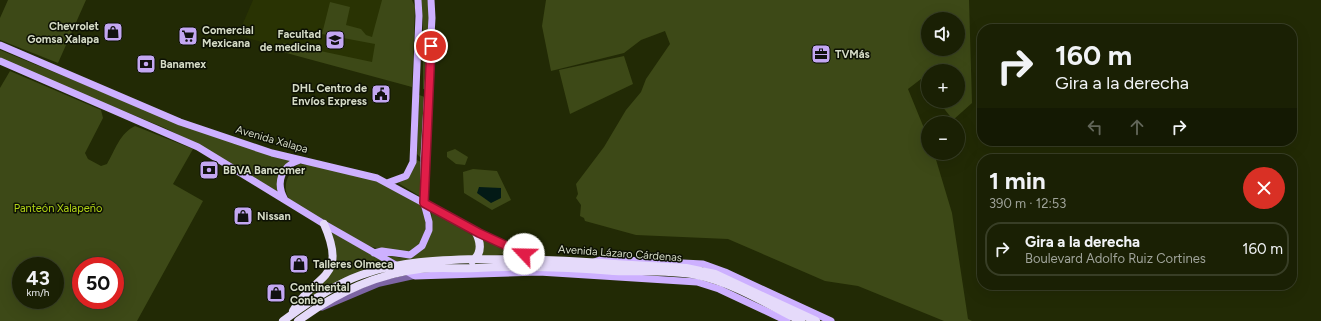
<!DOCTYPE html>
<html lang="es">
<meta charset="utf-8">
<style>
body{margin:0;font-family:Figtree,sans-serif;background:#272d13;color:#f1f3f6;height:100vh;display:flex;flex-direction:column;font-size:15px;white-space:nowrap}
*{box-sizing:border-box;margin:0}
p{font-size:13px;color:#9fa39a}
.icon{flex:none;width:22px;height:22px;fill:none;stroke:currentColor;stroke-width:2;stroke-linecap:round;stroke-linejoin:round}
.map{position:relative;flex:1;overflow:hidden}
.side{position:absolute;left:977px;top:154px;width:320px;height:136px;display:flex;flex-direction:column;background:#1a2004;border-radius:16px;box-shadow:0 4px 16px #0002,0 0 0 1px #383e26}
.side>*{flex:none}
.banner{position:absolute;left:977px;top:24px;width:320px;height:122px;border-radius:16px;box-shadow:0 4px 16px #0002,0 0 0 1px #383e26;background:#1a2004;color:#f1f3f6;overflow:hidden}
.buttons{position:absolute;left:921px;top:12px;display:grid;gap:8px}
.buttons a{display:grid;place-items:center;width:44px;height:44px;border-radius:50%;background:#1a2004;box-shadow:0 4px 16px #0002,0 0 0 1px #383e26;font-size:20px}
.speed{position:absolute;left:12px;top:257px;display:flex;gap:8px;font-size:20px;font-weight:700;text-align:center}
.speed>*{display:grid;place-content:center;width:52px;height:52px;border-radius:50%;background:#1a2004;box-shadow:0 4px 16px #0002,0 0 0 1px #383e26;line-height:1}
.speed small{font-size:10px;font-weight:400}
.speed .limit{border:6px solid #d22;background:#fff;color:#111}
.pin{position:absolute;display:grid;place-items:center;width:34px;height:34px;color:#fff;margin:-17px;border:2px solid #fff;border-radius:50%;box-shadow:0 1px 4px #0007}
.me{position:absolute;width:44px;margin:-22px;rotate:294deg;stroke-linejoin:round;filter:drop-shadow(0 0 3px #0008)}
.turn{display:flex;align-items:center;gap:14px;height:84px;padding:0 12px;font-size:18px}
.turn .icon{width:52px;height:52px;stroke-width:2.5}
.turn b{display:block;font-size:28px;line-height:34px}
.lanes{display:flex;align-items:center;height:38px;padding:0 12px;background:#0003;justify-content:center;gap:20px;direction:ltr}
.lanes .off{opacity:.35}
.round{display:grid;place-items:center;flex:none;width:42px;height:42px;border-radius:21px;background:#272d13}
.summary{display:flex;align-items:center;justify-content:space-between;height:68px;padding:0 12px}
h1{font-size:24px;font-weight:700;line-height:30px}
ul{padding:0;list-style:none}
li{display:flex;align-items:center;gap:12px;height:54px;margin:0 8px 6px;padding:0 4px;border:2px solid #383e26;border-radius:16px}
li div{flex:1}
li b{display:block;font-size:15px}
li em{font-style:normal}
.map>svg:first-child{display:block}
.built{fill:#293303}
.green{fill:#3d4917;fill-rule:evenodd}
.water{fill:#031a16}
.lines{fill:none;stroke-linecap:round;stroke-linejoin:round}
.minor{stroke:#7d65a4;stroke-width:5.5}
.major{stroke:#cdb0ff;stroke-width:7}
.highway{stroke:#e5dafa;stroke-width:8}
.highway-bridge{stroke:#e5dafa;stroke-width:8}
.route-casing{stroke:#92132f;stroke-width:10}
.route{stroke:#e11d48;stroke-width:7}
.labels{text-anchor:middle;stroke-width:3;stroke-linejoin:round;paint-order:stroke}
.poi-label{font-size:11px;font-weight:bold;fill:#d5dbc6;stroke:#0d1104;text-anchor:start}
.street-label{font-size:11px;fill:#d5dbc6;stroke:#0d1104}
.park-label{font-size:11px;fill:#b1d316;stroke:#0d1104}
</style>
<div class="map">
<svg width="1321" height="321" viewBox="0 0 1321 321">
<rect width="100%" height="100%" fill="#222a05"/>
<!-- built -->
<path class="built" d="M253 0H409L414 10 412 87 238 35Z"/>
<!-- green -->
<path class="green" d="M8 0H86L58 63 0 40V18Z
M382 0H412L415 7 412 87 279 51 283 43 372 62 375 44 322 34 330 2 350 7 346 25 361 29 366 35 372 37Z
M420 0H427L430 13 427 89H423V21Z
M546 0H969L972 103 953 120 938 101H958V71H928V88L921 79 908 89 928 138V153H934L952 213 968 319 972 321H944L858 286 825 281 728 239 636 235 585 221 584 218 580 216 581 205 576 198 578 194 576 184 604 147 626 110 641 92 646 79 670 44 665 31 641 40 624 53 551 71 542 26ZM928 19H958V49H928Z
M0 50 168 119 291 160 279 193 204 148 165 128 0 60Z
M624 56 633 84 570 114 559 70Z
M10 71 101 110 103 118 85 153 88 159 101 166 107 164C115 150 120 133 135 126L193 149 173 184 203 201 137 321H0V88ZM21 266H55V300H21ZM81 266H115V300H81Z
M419 95 425 97 422 156 420 157 417 154Z
M455 149 468 157 465 165 456 164 447 157V152Z
M415 159 421 162V197L398 183 405 180Z
M299 164 328 167 382 181 423 204 426 225 424 235 420 244 411 251 401 254 364 245 291 202C281 188 286 175 299 164Z
M473 169 497 171 511 200 492 210 464 193 463 172Z
M431 209 475 237 478 246 473 259 401 264 380 253 401 258 413 256 432 222Z
M331 231 386 263C358 271 333 284 308 298L327 277 335 250Z
M483 237 512 253 481 257 483 246Z"/>
<!-- water -->
<path class="water" d="M479 187 501 188V198L491 203 477 193Z"/>
<g class="lines">
<!-- minor -->
<path class="minor" d="M322 308 379 284 415 276"/>
<!-- major -->
<path class="major" d="M0 45 180 122 272 153 377 178 479 233 534 258
M0 61 198 147 324 224 415 276 539 272 697 282 719 289 787 321
M387 183 406 176 413 162 419 16 418 0
M285 200C275 183 281 166 300 160
M374 253 382 251 410 255 422 246 429 230V222L424 203V157L432 18 431 0
M594 262 603 259 703 264 725 272 831 321"/>
<!-- highway -->
<path class="highway" d="M472 261C483 253 481 242 475 231
M293 311C314 273 349 281 324 224
M283 321C307 303 333 285 361 275 399 261 438 260 478 259 524 259 569 260 614 264
M298 321C333 295 376 274 420 269 439 267 458 269 477 268 523 266 568 267 614 271"/>
<!-- highway-bridge -->
<path class="highway-bridge" d="M614 264 686 268 715 274 816 321
M614 271C641 272 670 270 697 275 732 282 769 305 801 321"/>
</g>
<g class="lines">
<defs>
<path id="route" d="M431 46 424 203 479 233 524 254"/>
</defs>
<!-- route casing -->
<use href="#route" class="route-casing"/>
<!-- route -->
<use href="#route" class="route"/>
</g>
<!-- icons -->
<defs>
<symbol id="shop-square" viewBox="-11 -11 22 22"><rect x="-9" y="-9" width="18" height="18" rx="4" fill="#c3a7f2" stroke="#0d1104"/><path d="M-5-2.5h2.3a2.7 3.5 0 0 1 5.4 0H5L5.5 6h-11ZM-1.5-2.5h3a1.5 2.3 0 0 0-3 0Z" fill="#111"/></symbol>
<symbol id="supermarket-square" viewBox="-11 -11 22 22"><rect x="-9" y="-9" width="18" height="18" rx="4" fill="#c3a7f2" stroke="#0d1104"/><path d="M-6-5.5h2.5l.6 2H6L4.5 2H-2.5L-4.4-4H-6ZM-1.5 3.2a1.3 1.3 0 1 0 .1 0ZM3 3.2a1.3 1.3 0 1 0 .1 0Z" fill="#111"/></symbol>
<symbol id="university-square" viewBox="-11 -11 22 22"><rect x="-9" y="-9" width="18" height="18" rx="4" fill="#c3a7f2" stroke="#0d1104"/><path d="M0-5L7-2L0 1L-7-2ZM-4 1L0 2.5L4 1V4Q0 6-4 4Z" fill="#111"/></symbol>
<symbol id="office-square" viewBox="-11 -11 22 22"><rect x="-9" y="-9" width="18" height="18" rx="4" fill="#c3a7f2" stroke="#0d1104"/><path d="M-6-3h4V-5.5h4V-3h4V5H-6ZM-1-4.5V-3h2v-1.5ZM-6 0V1H6V0Z" fill="#111"/></symbol>
<symbol id="bank-square" viewBox="-11 -11 22 22"><rect x="-9" y="-9" width="18" height="18" rx="4" fill="#c3a7f2" stroke="#0d1104"/><path d="M-6-4H6V4H-6ZM0-2.3a2.3 2.3 0 1 0 0 4.6a2.3 2.3 0 1 0 0-4.6Z" fill="#111"/></symbol>
<symbol id="civic-square" viewBox="-11 -11 22 22"><rect x="-9" y="-9" width="18" height="18" rx="4" fill="#c3a7f2" stroke="#0d1104"/><path d="M-.6-6.5H3V-4.5H.6V-3L4-1V1h2V6H-6V1h2V-1L-.6-3ZM-1.2 2.5V6h2.4V2.5Z" fill="#111"/></symbol>
</defs>
<g fill-rule="evenodd">
<use href="#shop-square" x="102" y="21" width="22" height="22"/>
<use href="#supermarket-square" x="177" y="25" width="22" height="22"/>
<use href="#university-square" x="324" y="29" width="22" height="22"/>
<use href="#office-square" x="810" y="43" width="22" height="22"/>
<use href="#bank-square" x="135" y="53" width="22" height="22"/>
<use href="#civic-square" x="370" y="83" width="22" height="22"/>
<use href="#bank-square" x="198" y="159" width="22" height="22"/>
<use href="#shop-square" x="232" y="205" width="22" height="22"/>
<use href="#shop-square" x="288" y="253" width="22" height="22"/>
<use href="#shop-square" x="265" y="282" width="22" height="22"/>
</g>
<g class="labels">
<!-- poi labels -->
<g class="poi-label">
<text x="99" y="30" text-anchor="end">Chevrolet<tspan x="99" dy="13">Gomsa Xalapa</tspan></text>
<text x="202" y="34">Comercial<tspan x="202" dy="13">Mexicana</tspan></text>
<text x="321" y="38" text-anchor="end">Facultad<tspan x="321" dy="13">de medicina</tspan></text>
<text x="835" y="58">TVMás</text>
<text x="160" y="68">Banamex</text>
<text x="367" y="92" text-anchor="end">DHL Centro de<tspan x="367" dy="13">Envíos Express</tspan></text>
<text x="223" y="174">BBVA Bancomer</text>
<text x="257" y="220">Nissan</text>
<text x="313" y="268">Talleres Olmeca</text>
<text x="290" y="291">Continental<tspan x="290" dy="13">Conbe</tspan></text>
</g>
<!-- street labels -->
<g class="street-label">
<text transform="translate(272 139) rotate(16)" y="4">Avenida Xalapa</text>
<text transform="translate(620 253) rotate(4)" y="4">Avenida Lázaro Cárdenas</text>
</g>
<!-- park labels -->
<g class="park-label">
<text x="58" y="212">Panteón Xalapeño</text>
</g>
</g>
</svg>
<div class="buttons">
<a><svg class="icon" aria-label="sound" viewBox="0 0 24 24"><path d="M4 9h4l5-4v14l-5-4H4zM17 9q2 3 0 6"/></svg></a>
<a>+</a>
<a>−</a>
</div>
<div class="speed"><div>43<small>km/h</small></div><div class="limit">50</div></div>
<div class="pin" style="left:431px;top:46px;background:#d93025"><svg class="icon" aria-label="arrive" viewBox="0 0 24 24"><path d="M6 21V4h12l-3 4 3 4H6"/></svg></div>
<svg class="me" style="left:524px;top:254px" viewBox="-20 -20 40 40"><circle r="19" fill="#fff"/><path d="M0-13L10 11 0 6-10 11z" fill="#e11d48"/></svg>
<div class="banner">
<div class="turn"><svg class="icon" aria-label="right" viewBox="0 0 24 24"><path d="M7 20v-9h11M14 6l5 5-5 5"/></svg><div><b>160 m</b>Gira a la derecha</div></div>
<div class="lanes"><svg class="icon off" aria-label="left" viewBox="0 0 24 24"><path d="M17 20v-9H6M10 6l-5 5 5 5"/></svg><svg class="icon off" aria-label="ahead" viewBox="0 0 24 24"><path d="M12 20V5M6 11l6-6 6 6"/></svg><svg class="icon" aria-label="right" viewBox="0 0 24 24"><path d="M7 20v-9h11M14 6l5 5-5 5"/></svg></div>
</div>
<section class="side">
<div class="summary"><div><h1>1 min</h1><p>390 m · 12:53</p></div><a class="round" style="background:#d93025;color:#fff"><svg class="icon" aria-label="close" viewBox="0 0 24 24"><path d="M6 6l12 12M18 6L6 18"/></svg></a></div>
<ul>
<li><svg class="icon" aria-label="right" viewBox="0 0 24 24"><path d="M7 20v-9h11M14 6l5 5-5 5"/></svg><div><b>Gira a la derecha</b><p>Boulevard Adolfo Ruiz Cortines</p></div><em>160 m</em></li>
</ul>
</section>
</div>
